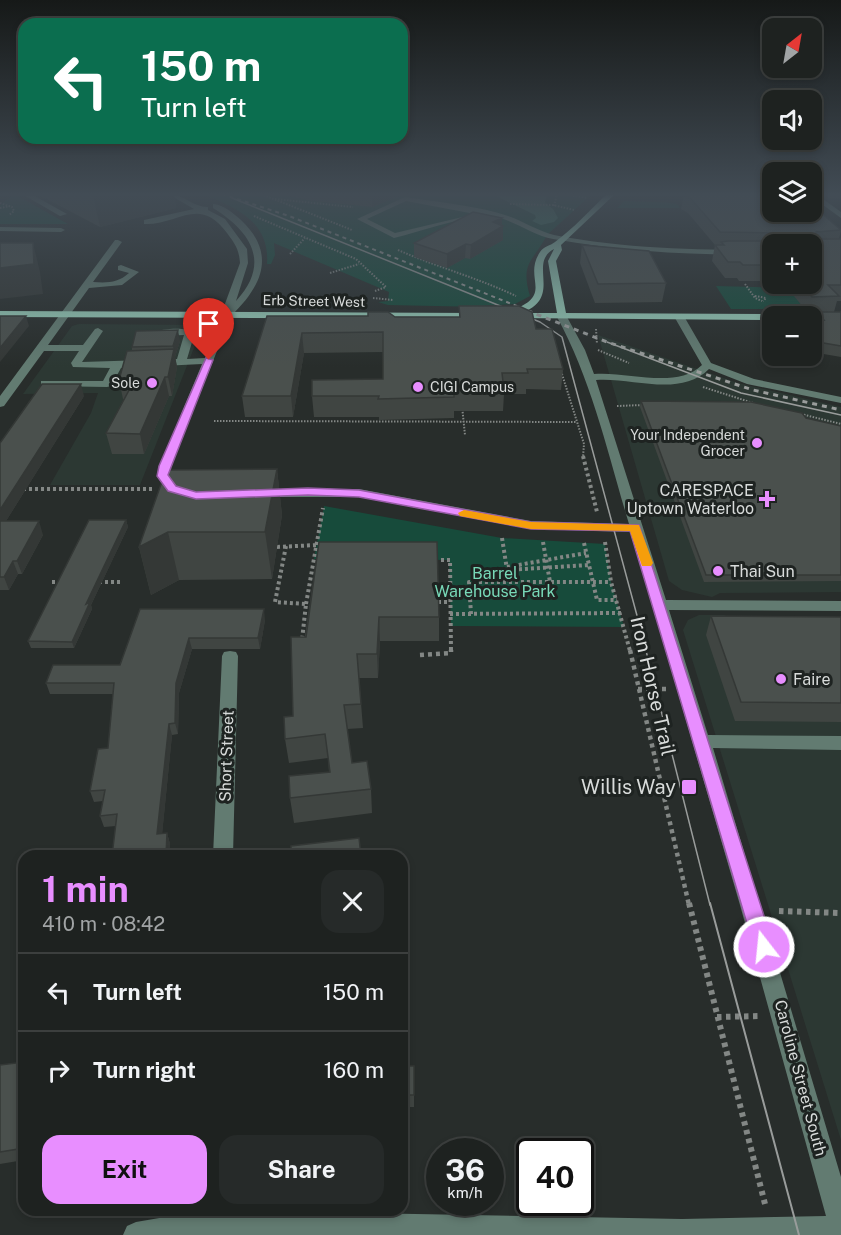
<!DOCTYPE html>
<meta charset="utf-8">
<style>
body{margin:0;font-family:"Public Sans",sans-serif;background:#262a29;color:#f1f3f6;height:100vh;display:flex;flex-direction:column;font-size:22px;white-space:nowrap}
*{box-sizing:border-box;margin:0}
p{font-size:20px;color:#a1a4a5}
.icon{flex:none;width:33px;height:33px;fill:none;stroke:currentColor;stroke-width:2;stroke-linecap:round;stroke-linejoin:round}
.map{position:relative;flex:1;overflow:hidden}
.details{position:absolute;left:18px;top:850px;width:390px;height:366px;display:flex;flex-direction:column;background:#1e2220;border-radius:18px;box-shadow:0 3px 9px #0003,0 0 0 2px #3c3f3e}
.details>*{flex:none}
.hud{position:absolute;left:18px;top:18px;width:390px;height:126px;border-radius:18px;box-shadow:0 3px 9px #0003,0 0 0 2px #3c3f3e;background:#0b6e4f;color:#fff;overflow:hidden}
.needle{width:39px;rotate:31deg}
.fabs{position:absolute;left:762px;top:18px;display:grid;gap:12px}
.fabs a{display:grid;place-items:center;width:60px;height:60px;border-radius:12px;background:#1e2220;box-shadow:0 3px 9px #0003,0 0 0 2px #3c3f3e;font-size:30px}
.speed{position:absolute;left:426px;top:1138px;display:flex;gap:12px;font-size:30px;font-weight:700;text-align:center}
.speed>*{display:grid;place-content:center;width:78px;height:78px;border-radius:50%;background:#1e2220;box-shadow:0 3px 9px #0003,0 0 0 2px #3c3f3e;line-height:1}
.speed small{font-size:15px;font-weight:400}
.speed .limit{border:3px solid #111;border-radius:9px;background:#fff;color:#111}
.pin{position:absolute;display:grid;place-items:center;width:51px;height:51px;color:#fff;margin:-62px -26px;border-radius:50% 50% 50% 0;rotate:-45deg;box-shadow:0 0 6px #0007}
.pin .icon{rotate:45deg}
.me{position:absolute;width:66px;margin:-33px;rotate:344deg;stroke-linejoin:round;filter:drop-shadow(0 0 4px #0008)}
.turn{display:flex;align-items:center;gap:21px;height:126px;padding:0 24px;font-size:27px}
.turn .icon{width:78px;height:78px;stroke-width:2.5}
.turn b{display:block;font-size:42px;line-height:51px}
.round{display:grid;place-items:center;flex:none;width:63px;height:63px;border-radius:18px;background:#262a29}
.overview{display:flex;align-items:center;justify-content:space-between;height:102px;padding:0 24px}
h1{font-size:36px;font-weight:700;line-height:45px;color:#e88eff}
.action{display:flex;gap:12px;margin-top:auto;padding:12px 24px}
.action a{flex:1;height:69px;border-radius:18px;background:#e88eff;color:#111;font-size:24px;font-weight:700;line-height:69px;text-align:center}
.action a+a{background:#262a29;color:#f1f3f6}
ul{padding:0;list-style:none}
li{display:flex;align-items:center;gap:18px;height:78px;padding:0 24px;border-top:2px solid #3c3f3e}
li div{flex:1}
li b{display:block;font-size:22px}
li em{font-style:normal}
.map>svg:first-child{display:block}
.built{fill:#2c3833}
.green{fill:#174b3b}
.water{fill:#367661}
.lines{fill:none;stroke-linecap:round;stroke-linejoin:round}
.path-far3{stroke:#838785;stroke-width:2;stroke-dasharray:1.5 1.5;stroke-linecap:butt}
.path-far2{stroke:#838785;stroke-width:4;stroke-dasharray:3 3;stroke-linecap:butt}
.path-far1{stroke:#838785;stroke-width:4.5;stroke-dasharray:4 4;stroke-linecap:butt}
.path{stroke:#838785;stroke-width:6;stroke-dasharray:4.5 4.5;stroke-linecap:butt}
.minor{fill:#627b71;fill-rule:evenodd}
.major{fill:#96ccb7;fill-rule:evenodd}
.tram-far1{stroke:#999c9b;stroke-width:1.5}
.tram{stroke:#999c9b;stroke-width:2}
.rail-far1{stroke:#999c9b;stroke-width:2;stroke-dasharray:4 4;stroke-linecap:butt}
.rail{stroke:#999c9b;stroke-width:3;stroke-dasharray:5 5;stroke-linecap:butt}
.wall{fill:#404542}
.shaded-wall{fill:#343836}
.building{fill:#4a504d;stroke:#343836;stroke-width:1.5}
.route{fill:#e88eff;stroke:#975ca6;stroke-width:1.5}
.slow{fill:#f59e0b}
.poi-dot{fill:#e88eff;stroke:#1e2321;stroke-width:2}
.labels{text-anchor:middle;stroke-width:6;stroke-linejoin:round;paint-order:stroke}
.far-street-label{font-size:14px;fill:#d8dbda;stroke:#1e2321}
.far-poi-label{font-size:14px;fill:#d8dbda;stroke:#1e2321;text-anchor:end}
.poi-label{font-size:16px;fill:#d8dbda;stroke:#1e2321;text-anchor:start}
.park-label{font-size:16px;fill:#78d9b8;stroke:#1e2321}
.street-label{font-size:16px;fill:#d8dbda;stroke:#1e2321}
.near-street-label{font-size:20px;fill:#d8dbda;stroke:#1e2321}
.near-poi-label{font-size:20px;fill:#d8dbda;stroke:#1e2321;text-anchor:end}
</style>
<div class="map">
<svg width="841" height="1235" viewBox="0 0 841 1235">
<rect width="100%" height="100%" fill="#282d2b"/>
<!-- built -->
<path class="built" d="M79 324 203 325 140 485H50L91 413 98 393 23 394 72 326Z
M598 335 738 383 841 407V592L720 593 712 597 682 590 669 581Z
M699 615H724L734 619 841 621V1140L683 630 688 620Z"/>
<!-- green -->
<path class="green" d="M14 194 68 224H0V205Z
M203 194H592L547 235C533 262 520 262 530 296L515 304 481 306 484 307 388 305 378 302 388 301 389 292 274 243 275 255 271 264H267C270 222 237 208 203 194Z
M624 201C642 202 660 201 677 204L680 208H617Z
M716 286 788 288 805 309H731Z
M324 506 502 538 605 544 611 582 624 627 451 626 449 560 314 559Z"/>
<!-- water -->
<path class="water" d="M492 194H547L545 203 553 209 558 218 554 222 541 225 532 221 536 218 535 215Z"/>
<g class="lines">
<!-- path-far3 -->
<path class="path-far3" d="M261 194 352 230
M564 194 587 198
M275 199 353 207
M0 203 12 207 14 211 9 215
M510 204 553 205 574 210
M554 206 557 194
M0 208 10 206
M254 216 356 259 386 287 375 291
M398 250C437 267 478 278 516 296
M290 254 305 238
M330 273 359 264
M745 284 755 298 762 301
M755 296 766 298 763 301
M373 298 393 300
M785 311H801
M596 329 597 344
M598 350 629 363
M561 371 584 444 583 457
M703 387 753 403
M462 406 465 435
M617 406 643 405
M801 414 841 424
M214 421 576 422"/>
<!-- path-far2 -->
<path class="path-far2" d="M583 456 597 512
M23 489H153
M502 538 509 582
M543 542 550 582
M605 542 611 582 630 651
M584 543 597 600H617
M286 546 275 602 306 604 302 640
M277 547 317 545
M435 560H450L451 651
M507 567 586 553
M507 570 589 565
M52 582H62
M99 582H120
M438 602H450
M306 604 323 508
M450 614 621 613
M471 614 469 582H611"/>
<!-- path-far1 -->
<path class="path-far1" d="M630 650 689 905
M420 655 451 653V650
M638 689H667"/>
<!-- path -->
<path class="path" d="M689 903 766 1208
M779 911 841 913
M717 1017 761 1016"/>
<!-- minor -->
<path class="minor" d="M22 194H31L67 214 60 216Z
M168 194C183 194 193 207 208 207V210L225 219 247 249 248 263 236 301C272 262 250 231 213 208V204C223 204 234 214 241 220 277 254 262 286 231 316L171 466 172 481 183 491 177 495C165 491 158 483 158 470L202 364 121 368 111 386 107 387 45 386 41 385V381H103L110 368 73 367 71 363 79 351H44L4 406 0 407V396L115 240H118L122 242 93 282C107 283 118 283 129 273L118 270V266L121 265 139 272 122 285 89 288 48 345H83L95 329 98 328 103 331 82 362 177 359 184 335 158 336 153 333C162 328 186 327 195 332L187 359 205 358 240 263C239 249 235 244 227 233 199 195 179 225 144 224V220L194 209Z
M812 194H816L841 212V218L812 197Z
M405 197C436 202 480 206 508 216 523 221 538 231 554 235 627 249 698 250 772 250V254C698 256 626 252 553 239 530 235 507 214 483 216 455 219 422 231 394 238L357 219ZM406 201 475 214 395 233 367 219Z
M0 227 61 228 65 230 61 232 0 231Z
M562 314 567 317 585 350 594 374C628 371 676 390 702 365L675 318 680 315 685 318 711 363 754 379 841 397V403L747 384 709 369C680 398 632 377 596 380L666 600 841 601V611L669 610 708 735 841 736V750L713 748 841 1177V1235H123L127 1226 136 1222 206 1210 682 1219 826 1216 740 905 631 532 531 529 359 497H260L254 493 260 489H359L531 521 629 524C608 454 592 381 557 317Z
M230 651 236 652 238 656 233 856H213L222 656 224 652Z"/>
<!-- major -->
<path class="major" d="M607 194H615L561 245 562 250 556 261 566 313 772 314 776 316H772V320L512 318 508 313 510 311C556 295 522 279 540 252 544 246 550 246 555 242 574 228 590 210 607 194ZM554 249 548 261 557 313H521C564 298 527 263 554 249Z
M0 311 479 313 484 316 479 319 0 317Z
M809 315H841V321L812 320Z"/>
<!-- tram-far1 -->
<path class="tram-far1" d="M232 198 540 322 562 337 639 623 710 905
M607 342 741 393 841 415"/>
<!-- tram -->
<path class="tram" d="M710 903 799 1235"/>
<!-- rail-far1 -->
<path class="rail-far1" d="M222 194 289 216 522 308"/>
<!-- rail -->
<path class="rail" d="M518 307 607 342 753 390 841 410"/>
</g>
<!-- wall -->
<path class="wall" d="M37 194H174L176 208 100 227Z
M280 194H404L372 207 313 201Z
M819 194H841V199L825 197Z
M684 195 841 230 839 239H841V301H837L834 312H841V357L812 352V319H816L817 313H808L784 284H812L772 244V281H739L737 278H725L712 261 715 245 688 213 681 209Z
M502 226 503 240 470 259 465 258 447 268 414 257V243Z
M582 245 666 283 662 302 595 303 580 263Z
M459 306 536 329 563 369 561 390 526 389V394H504L503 411H454V418L379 420V417H314L312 396 383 379V352L304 353 293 417H245L242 396 267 316 459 317Z
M180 341 175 357 177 367 172 396H169L144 454H112L106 433 124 399H123L119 380 132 351V347Z
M84 396 6 521 43 535 22 574H18L9 590H0V443Z
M641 401 806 418 841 426V581L704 582 640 407Z
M277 469 282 515 272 579 179 580 151 595 139 547Z
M126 520 128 527 91 605 92 609 74 648H31L28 641Z
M319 542 439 617V641H380L378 678H359L363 728 347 729 352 763 371 789 372 813 294 823 290 798 329 772 328 758 289 763 285 739 293 716Z
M140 609 265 620 260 649H192L179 693 178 734 172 735 162 834 167 833 170 844 116 826 104 827 100 816 103 801 94 802 90 791 108 748 113 694H50L46 683 120 665Z
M711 616 841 617V722L735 721 706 635Z
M24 1062V1160L0 1164V1065Z
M402 1066H414V1107H408L409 1124H402Z"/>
<!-- shaded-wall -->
<path class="shaded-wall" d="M95 194H174L176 208 100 227 93 195Z
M372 194H404L372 207Z
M502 218V227L503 226V240L470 259 471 245 493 222Z
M33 243 40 272 43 294 0 299V268Z
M466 244 465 258 447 268V254Z
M26 316 29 326 0 362V348Z
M178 330 180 341 175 357 173 346Z
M302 333 304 353 293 417 291 396Z
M174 349 177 367 172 396 168 377Z
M165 377 169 396 144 454 140 434Z
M81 384 84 396 1 529 0 533V510Z
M277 469 282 515 272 579 265 532Z
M126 520 128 527 91 605 92 609 74 648 72 642 86 604Z
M39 521 43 535 22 574 17 561Z
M168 532 179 580 151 595 139 547Z
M13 561 18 574 9 590 4 577Z
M264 609 265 620 260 649 258 638Z
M379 617 380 641 378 678 377 654Z
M189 638 192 649 179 693 178 734 175 723 176 683Z
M169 724 172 735 161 845 157 834Z
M167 833 170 844V856H166Z"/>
<!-- building -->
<path class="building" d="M685 194H772V212H812V205L841 230 816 232 815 239H841V285H828L839 296 812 297 802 284H812V244H772V265H743L740 262H728L715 245H724L721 242 728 241H776L777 233 720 232 691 199 684 195Z
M473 212 502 218 493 222 503 226 471 245 466 244 447 254 414 243Z
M0 243H33L34 264 0 268Z
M582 245 649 251 666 283 598 284Z
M459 306H519L532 312 536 329H552L563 369H527L528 373H502L504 390H454V397L378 399 379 396H312V380L383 379V332L302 333 291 396H242L267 316H368V312H388L395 317H460Z
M818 312H841V346L812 341V319L824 320Z
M0 316H26L0 348Z
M178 330 173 346 132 347 136 331Z
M174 349 168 377H165L140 434 106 433 135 379 119 380 127 351Z
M42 384H81L0 510V443Z
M641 401 751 402 802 413 806 418 841 426V575H706Z
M277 469 265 532H168L139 547 166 470Z
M89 520H126L86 604 90 602 72 642 28 641Z
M0 521H39L17 561H13L4 577H0Z
M319 542H437L439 617H379L377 654H357L361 704 344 705 352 763 367 761 371 789 290 798 289 776 330 772 325 734 285 739 284 717 293 716 291 637H306Z
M140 609H264L258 638H189L176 683 175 723 169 724 157 834 167 833 166 856H112L117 814 100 816 105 790 90 791 98 749 108 748 114 683H46L53 665H120Z
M711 616 841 617V703L741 702Z
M359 838 361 856H291V846Z
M24 1062V1148L0 1152V1065Z
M402 1066H414V1095H408V1113H402Z"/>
<!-- sky -->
<linearGradient id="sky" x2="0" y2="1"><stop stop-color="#161918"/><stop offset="0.53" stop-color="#424c55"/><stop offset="1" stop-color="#424c55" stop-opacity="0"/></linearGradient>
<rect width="841" height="367" fill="url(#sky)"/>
<!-- route -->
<path class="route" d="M206 358 213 360 168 475 176 486 196 492 308 488 359 490 531 522 639 525 774 947 771 953 764 956 757 953 754 947 630 531 531 529 359 497 308 495 196 499 168 491 157 476 159 466Z"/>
<!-- slow -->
<path class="slow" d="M464 510 531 522 639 525 653 563 651 566H642L630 531 531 529 460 516 458 513Z"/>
<!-- markers -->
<g class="poi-dot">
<circle cx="152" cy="383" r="6"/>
<circle cx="418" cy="387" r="6"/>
<circle cx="757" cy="443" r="6"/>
<path d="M764 490h6v6h6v6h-6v6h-6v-6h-6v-6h6z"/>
<circle cx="718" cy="571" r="6"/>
<circle cx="781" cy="679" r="6"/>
<rect x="681" y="779" width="16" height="16" rx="3"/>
</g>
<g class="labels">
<!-- far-street labels -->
<g class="far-street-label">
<text transform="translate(314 301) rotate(1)" y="5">Erb Street West</text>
</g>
<!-- far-poi labels -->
<g class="far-poi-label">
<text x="140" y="388">Sole</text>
<text x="430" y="392" text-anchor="start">CIGI Campus</text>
<text x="745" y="440">Your Independent<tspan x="745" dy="16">Grocer</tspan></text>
</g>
<!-- poi labels -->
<g class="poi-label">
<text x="754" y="496" text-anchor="end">CARESPACE<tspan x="754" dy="18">Uptown Waterloo</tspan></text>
<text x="730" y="577">Thai Sun</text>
<text x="793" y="685">Faire</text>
</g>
<!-- park labels -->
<g class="park-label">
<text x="495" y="579">Barrel<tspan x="495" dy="18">Warehouse Park</tspan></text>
</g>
<!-- street labels -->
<g class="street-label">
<text transform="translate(226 756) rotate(-88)" y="6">Short Street</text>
<text transform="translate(801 1078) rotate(75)" y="6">Caroline Street South</text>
</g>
<!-- near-street labels -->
<g class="near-street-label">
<text transform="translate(653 686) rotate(77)" y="7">Iron Horse Trail</text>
</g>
<!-- near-poi labels -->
<g class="near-poi-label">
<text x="676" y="794">Willis Way</text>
</g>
</g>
</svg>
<div class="fabs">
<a><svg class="needle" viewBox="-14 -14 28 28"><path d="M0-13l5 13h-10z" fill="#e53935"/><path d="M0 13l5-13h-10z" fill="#a1a4a5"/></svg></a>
<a><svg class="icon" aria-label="sound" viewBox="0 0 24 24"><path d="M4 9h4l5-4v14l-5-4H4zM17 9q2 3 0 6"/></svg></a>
<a><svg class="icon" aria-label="layers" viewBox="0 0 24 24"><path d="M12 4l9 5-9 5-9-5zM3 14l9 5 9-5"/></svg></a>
<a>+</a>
<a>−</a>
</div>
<div class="speed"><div>36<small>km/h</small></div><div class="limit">40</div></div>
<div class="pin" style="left:209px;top:360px;background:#d93025"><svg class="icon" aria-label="arrive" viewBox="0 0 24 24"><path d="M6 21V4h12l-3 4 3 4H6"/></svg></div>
<svg class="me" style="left:764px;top:947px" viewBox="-20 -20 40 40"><circle r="17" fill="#e88eff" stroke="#fff" stroke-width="3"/><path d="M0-11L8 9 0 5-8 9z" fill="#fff"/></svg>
<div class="hud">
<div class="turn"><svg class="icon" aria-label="left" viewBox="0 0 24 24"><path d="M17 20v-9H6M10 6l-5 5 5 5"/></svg><div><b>150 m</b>Turn left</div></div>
</div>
<section class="details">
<div class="overview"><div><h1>1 min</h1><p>410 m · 08:42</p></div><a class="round"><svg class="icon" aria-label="close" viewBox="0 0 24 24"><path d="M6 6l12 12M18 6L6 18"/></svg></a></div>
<ul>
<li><svg class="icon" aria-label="left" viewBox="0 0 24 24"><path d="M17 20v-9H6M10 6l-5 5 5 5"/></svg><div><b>Turn left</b></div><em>150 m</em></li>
<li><svg class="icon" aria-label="right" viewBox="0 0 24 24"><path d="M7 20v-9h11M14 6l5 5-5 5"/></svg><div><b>Turn right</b></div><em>160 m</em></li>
</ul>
<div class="action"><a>Exit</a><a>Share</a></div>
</section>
</div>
